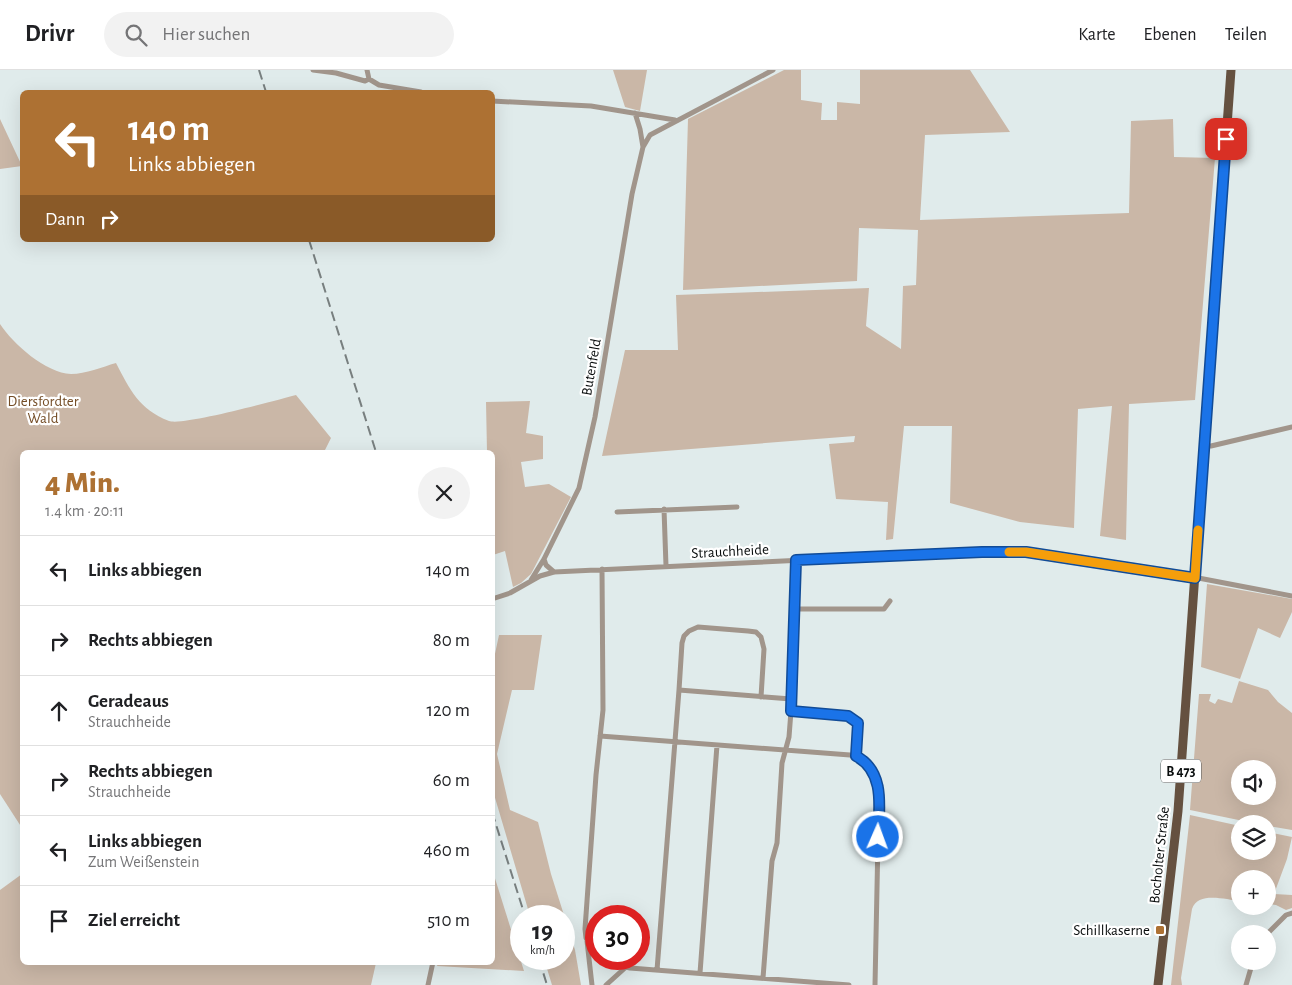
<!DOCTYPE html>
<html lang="de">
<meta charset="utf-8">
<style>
body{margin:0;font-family:"Alegreya Sans",sans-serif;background:#f2f2f2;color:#202124;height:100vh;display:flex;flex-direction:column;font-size:19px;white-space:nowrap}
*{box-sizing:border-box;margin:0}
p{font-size:16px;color:#757577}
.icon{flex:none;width:28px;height:28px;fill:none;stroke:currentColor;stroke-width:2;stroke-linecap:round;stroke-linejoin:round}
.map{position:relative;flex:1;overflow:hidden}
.panel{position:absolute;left:20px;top:380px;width:475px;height:515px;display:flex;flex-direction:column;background:#fff;border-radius:8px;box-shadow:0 5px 20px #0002}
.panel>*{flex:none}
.banner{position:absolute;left:20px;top:20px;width:475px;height:152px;border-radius:8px;box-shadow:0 5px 20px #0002;background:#ad7133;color:#fff;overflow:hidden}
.tools{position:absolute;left:1231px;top:690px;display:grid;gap:10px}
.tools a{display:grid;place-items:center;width:45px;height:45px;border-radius:50%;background:#fff;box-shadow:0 5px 20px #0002;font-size:25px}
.speed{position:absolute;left:510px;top:835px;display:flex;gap:10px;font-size:25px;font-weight:700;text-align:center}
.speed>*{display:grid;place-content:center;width:65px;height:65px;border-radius:50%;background:#fff;box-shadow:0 5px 20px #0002;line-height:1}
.speed small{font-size:12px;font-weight:400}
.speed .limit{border:8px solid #d22;background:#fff;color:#111}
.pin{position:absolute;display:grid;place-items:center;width:42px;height:42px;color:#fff;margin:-21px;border-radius:10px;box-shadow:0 2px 8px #0006}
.me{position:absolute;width:55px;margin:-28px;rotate:2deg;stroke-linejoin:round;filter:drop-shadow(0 0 4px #0008)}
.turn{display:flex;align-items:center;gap:18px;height:105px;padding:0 25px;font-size:22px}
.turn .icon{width:65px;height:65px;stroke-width:2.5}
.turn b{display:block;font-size:35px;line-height:42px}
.then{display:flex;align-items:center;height:48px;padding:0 25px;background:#0003;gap:10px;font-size:19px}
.round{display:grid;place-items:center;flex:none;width:52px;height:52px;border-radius:26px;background:#f2f2f2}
.headline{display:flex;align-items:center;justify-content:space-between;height:85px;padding:0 25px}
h1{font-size:30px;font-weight:800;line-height:38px;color:#ad7133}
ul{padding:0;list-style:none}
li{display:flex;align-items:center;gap:15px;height:70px;padding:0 25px;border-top:1px solid #e0e0e0}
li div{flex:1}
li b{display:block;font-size:19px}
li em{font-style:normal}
header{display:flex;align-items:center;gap:30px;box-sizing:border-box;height:70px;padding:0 25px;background:#fff;border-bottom:1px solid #e0e0e0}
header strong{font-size:24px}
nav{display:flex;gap:28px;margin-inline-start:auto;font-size:18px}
.search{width:350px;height:45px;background:#f2f2f2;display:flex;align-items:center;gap:12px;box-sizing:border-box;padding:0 18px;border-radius:28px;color:#757577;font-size:19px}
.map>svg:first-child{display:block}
.green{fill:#cab7a7;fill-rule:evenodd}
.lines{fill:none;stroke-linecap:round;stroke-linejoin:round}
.street{stroke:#a1958b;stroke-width:5}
.primary{stroke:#655140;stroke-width:9}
.rail{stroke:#787f7f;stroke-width:2;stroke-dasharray:10 5;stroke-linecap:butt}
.route-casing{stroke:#114b97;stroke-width:12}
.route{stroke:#1a73e8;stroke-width:9}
.slow{stroke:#f59e0b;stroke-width:9}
.poi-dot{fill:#ad7133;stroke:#fff;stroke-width:2}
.labels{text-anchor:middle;stroke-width:4.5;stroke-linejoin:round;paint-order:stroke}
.shield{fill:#fff;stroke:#535656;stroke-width:1}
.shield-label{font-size:14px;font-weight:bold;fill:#090d0d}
.street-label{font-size:15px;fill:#090d0d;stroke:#fff}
.park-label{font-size:15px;fill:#744d26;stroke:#fff}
.poi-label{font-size:15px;fill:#090d0d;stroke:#fff;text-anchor:end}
</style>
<header>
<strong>Drivr</strong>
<div class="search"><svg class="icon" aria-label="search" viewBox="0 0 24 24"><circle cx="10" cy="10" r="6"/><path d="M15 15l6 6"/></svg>Hier suchen</div>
<nav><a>Karte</a><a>Ebenen</a><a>Teilen</a></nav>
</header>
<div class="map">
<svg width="1292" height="915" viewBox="0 0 1292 915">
<rect width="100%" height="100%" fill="#e0ebeb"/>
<!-- green -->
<path class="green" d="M613 0H647L640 41 625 37Z
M784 0H801V30L822 33 821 50H837V32L860 34V0H970L1010 62 925 65 920 150 1129 143 1131 51 1173 49 1174 87 1215 88 1195 330 1129 334 1126 470 1100 466 1112 336 1078 339 1074 458 1020 452 950 433 952 356H904L893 469 886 470 888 432 836 429 829 374 854 372 855 366 602 386 625 280H678L676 225 869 218 866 256 901 279 903 216 916 215 918 160 859 158 857 211 683 220 688 49Z
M0 49 22 96 0 99Z
M0 254C13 274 46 303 71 304 86 304 102 297 116 293 130 320 139 339 169 351 184 356 277 330 296 325L331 368 324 382H22V758L0 724Z
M530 331 526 363 543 366V389L521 392 525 417 549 414 571 427 531 504 521 513 513 517 505 481 493 485 492 382H487L486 332Z
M1207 514 1292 529V542L1280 568 1258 558 1240 609 1201 597Z
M499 565H542L534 620H512L497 684 510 740 538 752 551 804 575 880 581 915H552L544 889H564V846H530L493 721 492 598Z
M1239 611 1268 620 1278 632 1292 643V760L1268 756V754H1258L1190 740 1199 624H1211L1209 631 1215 634 1218 629 1232 633ZM1240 699H1268V726H1240Z
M1190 745 1240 756V781H1268V762L1292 767 1287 789 1274 824 1292 825V838L1286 840 1276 835 1268 834V809H1240V831C1226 830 1198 821 1192 839L1181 908 1182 915H1171Z
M493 802 524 901 437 896 438 893 492 892Z
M22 804V892L376 893 371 915H0V820Z"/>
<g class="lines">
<!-- street -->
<path class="street" d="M313 0 336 3 365 11 369 9 379 15 421 22
M367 0 369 9
M492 31 591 36 675 50
M635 43 640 59 643 77
M1204 376H1211L1292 357
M664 439 666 496
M617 442 737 437
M544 489 546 495 554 502
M796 490 794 539H884L890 531
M531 510 544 489 579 418 595 347 632 124 643 77 650 65 773 0
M492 529 510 523 540 506 554 502 991 481 1026 482 1188 506 1292 526
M679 620 682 573 684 566 689 561 698 557 748 561 756 562 761 567 764 579 761 627
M791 641 794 539
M600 666 850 685C867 687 877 705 879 721L875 915
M1267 864 1286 845 1292 843
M587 871 592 915
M596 882 586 868 585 859 596 705 603 640 602 499
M605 889 614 894 630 898 849 915
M657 900 679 620 791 629
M700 903 717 675
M763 908 772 791 777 773 782 693 789 667 791 641C803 642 855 641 858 654 860 663 857 676 856 686
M428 915 433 892
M606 915 626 897
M1246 915 1253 891"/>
<!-- primary -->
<path class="primary" d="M1158 915 1178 741 1231 0"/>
<!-- rail -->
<path class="rail" d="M259 0 266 22
M309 170 376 382
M492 742 525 846
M539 889 547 915"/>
</g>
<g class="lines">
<defs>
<path id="route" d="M878 767C879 739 886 702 856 686L858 653 848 646 791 641 796 490 982 482H1026L1195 508 1226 69"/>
</defs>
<!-- route casing -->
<use href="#route" class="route-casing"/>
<!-- route -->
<use href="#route" class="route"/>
<!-- slow -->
<path class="slow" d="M1009 482H1026L1195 508 1198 460"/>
</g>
<!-- markers -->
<rect class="poi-dot" x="1155" y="855" width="10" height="10" rx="2.5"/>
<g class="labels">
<!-- shield labels -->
<rect class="shield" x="1161" y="689.5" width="40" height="23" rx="4"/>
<g class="shield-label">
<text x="1181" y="706">B 473</text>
</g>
<!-- street labels -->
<g class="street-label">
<text transform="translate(591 297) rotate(-80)" y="5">Butenfeld</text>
<text transform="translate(730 481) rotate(-3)" y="5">Strauchheide</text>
<text transform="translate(1159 785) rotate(-84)" y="5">Bocholter Straße</text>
</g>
<!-- park labels -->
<g class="park-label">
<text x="43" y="336">Diersfordter<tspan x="43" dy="17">Wald</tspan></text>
</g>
<!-- poi labels -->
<g class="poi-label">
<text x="1150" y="865">Schillkaserne</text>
</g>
</g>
</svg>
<div class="tools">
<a><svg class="icon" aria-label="sound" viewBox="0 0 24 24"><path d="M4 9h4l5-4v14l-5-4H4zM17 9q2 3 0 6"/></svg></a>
<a><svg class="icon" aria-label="layers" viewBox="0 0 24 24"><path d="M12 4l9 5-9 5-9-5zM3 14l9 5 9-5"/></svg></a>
<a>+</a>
<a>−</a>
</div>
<div class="speed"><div>19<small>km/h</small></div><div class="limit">30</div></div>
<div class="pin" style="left:1226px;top:69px;background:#d93025"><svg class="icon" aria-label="arrive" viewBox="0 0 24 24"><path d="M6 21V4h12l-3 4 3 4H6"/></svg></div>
<svg class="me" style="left:878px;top:767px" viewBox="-20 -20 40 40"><circle r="17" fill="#1a73e8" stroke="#fff" stroke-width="3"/><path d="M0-11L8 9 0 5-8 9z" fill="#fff"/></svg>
<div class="banner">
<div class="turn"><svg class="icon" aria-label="left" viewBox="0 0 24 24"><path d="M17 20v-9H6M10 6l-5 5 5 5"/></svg><div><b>140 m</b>Links abbiegen</div></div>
<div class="then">Dann<svg class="icon" aria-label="right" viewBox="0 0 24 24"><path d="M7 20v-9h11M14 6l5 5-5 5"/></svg></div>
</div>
<section class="panel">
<div class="headline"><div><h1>4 Min.</h1><p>1.4 km · 20:11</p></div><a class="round"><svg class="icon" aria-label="close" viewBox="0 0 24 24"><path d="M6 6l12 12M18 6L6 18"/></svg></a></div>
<ul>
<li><svg class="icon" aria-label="left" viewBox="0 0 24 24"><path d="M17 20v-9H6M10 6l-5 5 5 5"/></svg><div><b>Links abbiegen</b></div><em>140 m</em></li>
<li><svg class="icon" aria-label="right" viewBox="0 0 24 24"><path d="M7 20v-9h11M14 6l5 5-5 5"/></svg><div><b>Rechts abbiegen</b></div><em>80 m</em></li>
<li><svg class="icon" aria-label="ahead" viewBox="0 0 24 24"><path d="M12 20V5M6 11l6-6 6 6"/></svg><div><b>Geradeaus</b><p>Strauchheide</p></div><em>120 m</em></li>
<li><svg class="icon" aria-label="right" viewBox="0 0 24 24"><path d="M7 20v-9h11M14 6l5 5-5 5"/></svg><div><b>Rechts abbiegen</b><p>Strauchheide</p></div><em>60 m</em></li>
<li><svg class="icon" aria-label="left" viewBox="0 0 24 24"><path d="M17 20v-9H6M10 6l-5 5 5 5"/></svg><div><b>Links abbiegen</b><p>Zum Weißenstein</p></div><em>460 m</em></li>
<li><svg class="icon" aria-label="arrive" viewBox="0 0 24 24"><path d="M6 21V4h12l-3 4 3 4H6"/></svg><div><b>Ziel erreicht</b></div><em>510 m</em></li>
</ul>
</section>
</div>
